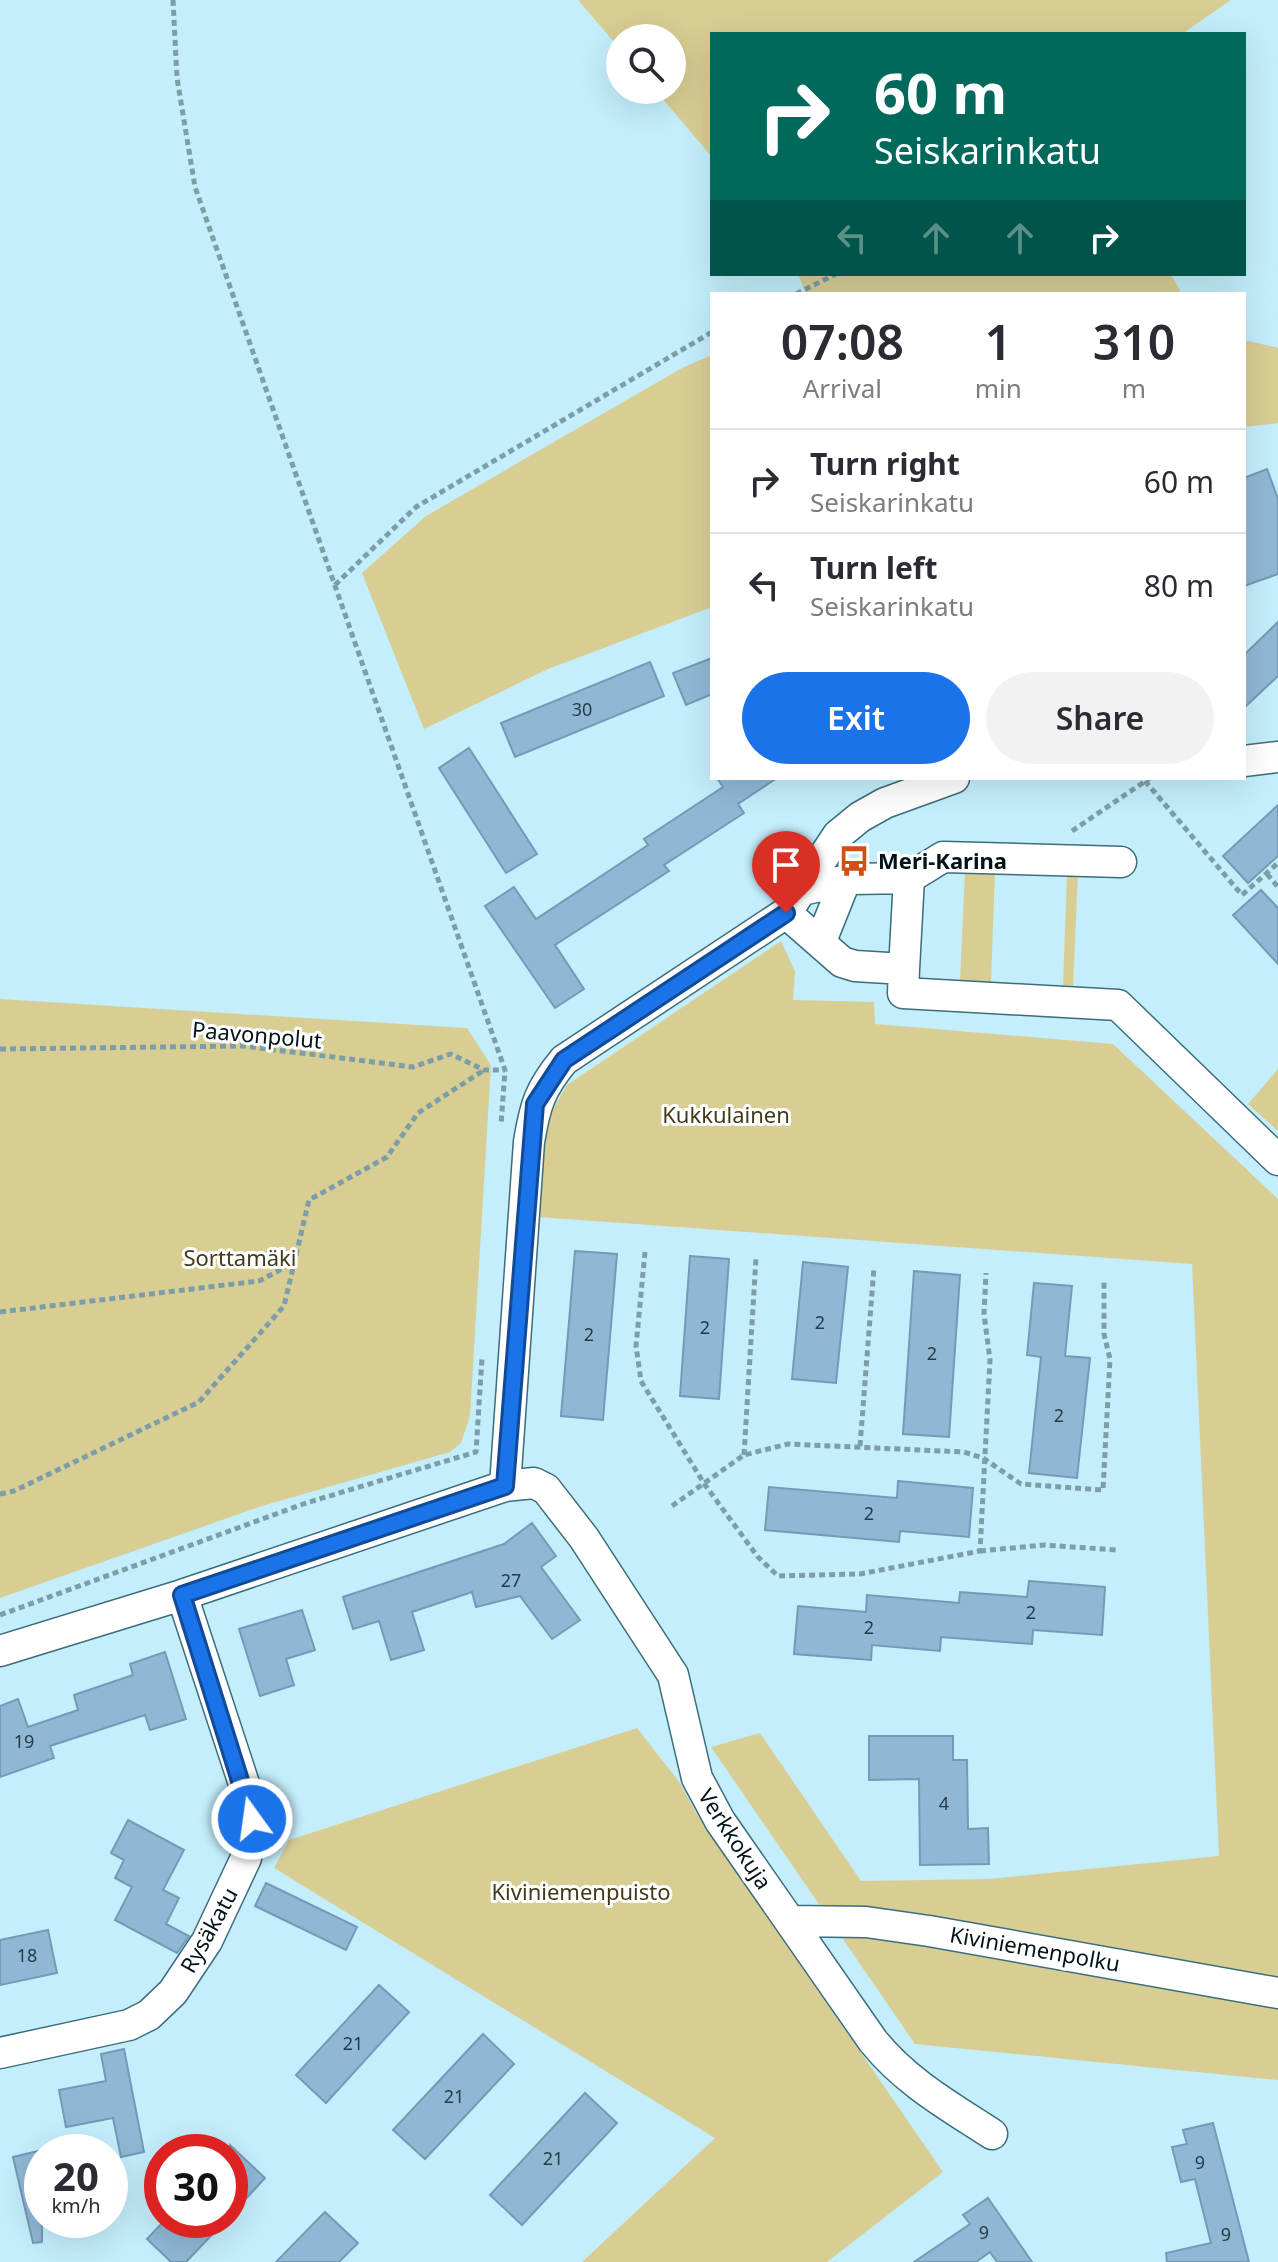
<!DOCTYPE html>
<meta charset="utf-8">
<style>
body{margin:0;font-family:"Noto Sans",sans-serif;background:#f2f2f3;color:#2b2b33;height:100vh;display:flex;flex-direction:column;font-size:30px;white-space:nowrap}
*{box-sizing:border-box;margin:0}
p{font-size:26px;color:#7c7c81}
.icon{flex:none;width:44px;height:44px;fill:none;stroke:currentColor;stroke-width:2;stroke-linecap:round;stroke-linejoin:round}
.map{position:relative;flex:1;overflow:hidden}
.drawer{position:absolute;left:710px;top:292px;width:536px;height:488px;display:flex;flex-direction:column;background:#fff;border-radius:0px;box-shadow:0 8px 32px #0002}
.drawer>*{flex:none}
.banner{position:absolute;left:710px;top:32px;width:536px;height:244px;border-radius:0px;box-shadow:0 8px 32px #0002;background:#00695c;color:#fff;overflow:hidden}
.buttons{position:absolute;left:606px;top:24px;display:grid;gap:16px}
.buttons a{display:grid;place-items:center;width:80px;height:80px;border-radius:50%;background:#fff;box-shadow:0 8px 32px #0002;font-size:40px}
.speed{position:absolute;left:24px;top:2134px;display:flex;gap:16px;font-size:40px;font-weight:700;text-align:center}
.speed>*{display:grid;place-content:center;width:104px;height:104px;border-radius:50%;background:#fff;box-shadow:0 8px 32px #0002;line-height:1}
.speed small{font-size:20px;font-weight:400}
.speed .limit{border:12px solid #d22;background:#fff;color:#111}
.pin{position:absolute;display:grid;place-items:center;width:68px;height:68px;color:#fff;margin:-82px -34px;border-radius:50% 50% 50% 0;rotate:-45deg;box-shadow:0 0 8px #0007}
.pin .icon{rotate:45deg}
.me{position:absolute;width:88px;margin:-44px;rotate:346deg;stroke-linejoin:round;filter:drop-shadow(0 0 6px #0008)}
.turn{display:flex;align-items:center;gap:28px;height:168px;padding:0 32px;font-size:36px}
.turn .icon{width:104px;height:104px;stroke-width:2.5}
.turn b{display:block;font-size:56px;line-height:68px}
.lanes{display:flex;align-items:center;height:76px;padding:0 32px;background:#0003;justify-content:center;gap:40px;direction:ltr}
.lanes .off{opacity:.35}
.eta{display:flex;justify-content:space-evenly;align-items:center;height:136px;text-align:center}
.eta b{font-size:48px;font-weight:600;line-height:56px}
.primary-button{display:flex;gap:16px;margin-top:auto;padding:16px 32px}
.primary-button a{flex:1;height:92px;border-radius:48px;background:#1a73e8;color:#fff;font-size:32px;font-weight:600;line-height:92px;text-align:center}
.primary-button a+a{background:#f2f2f3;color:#2b2b33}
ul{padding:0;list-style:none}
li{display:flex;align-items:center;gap:24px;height:104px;padding:0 32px;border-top:2px solid #e1e1e2}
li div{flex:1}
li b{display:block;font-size:30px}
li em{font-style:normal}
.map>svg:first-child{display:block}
.green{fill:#d8ce94}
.building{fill:#90b8d5;stroke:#739ab6;stroke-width:2}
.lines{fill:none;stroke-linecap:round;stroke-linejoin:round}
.minor-casing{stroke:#3b6d7c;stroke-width:33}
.path{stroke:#7c9ea9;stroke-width:5;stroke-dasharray:6 4;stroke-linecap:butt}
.minor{stroke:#fff;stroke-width:30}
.route-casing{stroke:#114b97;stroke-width:20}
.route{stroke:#1a73e8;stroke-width:14}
.labels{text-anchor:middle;stroke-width:6;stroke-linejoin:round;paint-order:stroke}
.number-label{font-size:18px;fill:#243c47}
.poi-label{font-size:22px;font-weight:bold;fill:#001218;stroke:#fff;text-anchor:start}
.street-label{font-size:22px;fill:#001218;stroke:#fff}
.park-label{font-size:22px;fill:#413b19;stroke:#fff}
</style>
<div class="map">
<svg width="1278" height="2262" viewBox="0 0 1278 2262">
<rect width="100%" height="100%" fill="#c4eefc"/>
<!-- green -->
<path class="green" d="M578 0H1231L1182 34H712V157L655 90H672V38H620V49Z
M798 274H1171L1182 294H806Z
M1244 340 1278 348V423L1244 427Z
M712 355V607L548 669 424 729 362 573 426 516 682 368Z
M965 871H995L991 983 960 981Z
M1067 873H1078L1073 986 1063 985Z
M781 941 795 971 793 1000 874 1002 875 1024 1113 1044 1278 1199V2080L915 2044 711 1747 760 1733 861 1881 988 1879 1219 1856 1192 1264 538 1217 548 1117 567 1085Z
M0 999 467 1028 491 1065 470 1416 461 1443 450 1452 262 1506 0 1598Z
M1278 1069V1131L1248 1104Z
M637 1728 680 1783 696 1813 943 2172 827 2262H582L715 2138 274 1868 289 1840Z"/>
<!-- building -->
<path class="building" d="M1267 469 1278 499V574L1244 586V478Z
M1278 622V676L1244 708V655Z
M712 658V694L686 705 673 673Z
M650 662 664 696 515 757 501 723Z
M469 748 537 854 506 873 439 768Z
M717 778H777L738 804 744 813 664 865 669 871 555 945 584 989 555 1008 485 906 514 887 536 919 648 845 644 839 723 787Z
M1278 805V856L1248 883 1223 856Z
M1261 890 1278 908V964L1233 915Z
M575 1251 617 1254 603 1420 561 1416Z
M690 1256 729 1259 719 1399 680 1396Z
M803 1262 848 1267 836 1383 792 1379Z
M914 1271 960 1275 949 1437 903 1434Z
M1034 1283 1072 1286 1065 1356 1090 1358 1077 1478 1029 1473 1041 1357 1027 1355Z
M898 1481 973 1488 969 1537 900 1531 899 1542 765 1530 769 1487 897 1498Z
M532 1523 556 1556 541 1567 580 1620 552 1639 520 1596 476 1607 472 1592 412 1612 424 1650 391 1660 379 1621 353 1629 343 1597 504 1544Z
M1029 1581 1105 1587 1102 1635 1033 1630 1032 1644 941 1637 940 1651 872 1645 871 1660 794 1654 798 1606 866 1612 867 1595 959 1603 960 1592 1027 1597Z
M302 1610 315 1650 286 1659 294 1685 260 1696 239 1629Z
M165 1652 186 1719 150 1730 145 1715 50 1746 54 1758 0 1777V1706L18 1699 28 1727 78 1710 74 1695 133 1675 130 1664Z
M869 1736H953V1760H967L968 1829 988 1828 989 1864 920 1865 919 1779 869 1780Z
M128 1820 184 1850 163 1890 179 1898 166 1924 189 1936 177 1953 115 1920 132 1887 115 1878 124 1860 111 1853Z
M266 1883 357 1927 346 1950 255 1906Z
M48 1930 57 1973 0 1985V1940Z
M379 1985 409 2012 326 2103 296 2075Z
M483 2034 514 2064 425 2159 393 2130Z
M124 2049 144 2152 121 2157 113 2118 66 2127 59 2090 106 2081 101 2054Z
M585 2093 617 2123 522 2225 490 2195Z
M1213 2123 1249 2262H1167L1166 2253 1211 2243 1195 2179 1181 2182 1172 2147 1187 2144 1183 2130Z
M230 2145 265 2178 230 2216Z
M42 2150V2242L33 2243 13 2157Z
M988 2198 1032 2262H997L990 2252 976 2262H914L970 2224 963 2215Z
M325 2212 358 2243 339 2262H276Z
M165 2220H226L186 2262H171L147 2239Z"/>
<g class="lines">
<defs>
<path id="minor" d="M1244 761 1278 757
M802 890 852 879 909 878 943 857 1121 862
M786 913 842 962 855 966 904 969 909 878
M821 941 845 881
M904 969 903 993 1118 1005 1278 1160
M505 1486 534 1483 546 1489 584 1538 673 1675 697 1778 720 1821 873 2041C906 2082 949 2106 992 2134
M0 1651 182 1595 505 1486 529 1142C535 1105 540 1089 564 1060L786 913 838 835 860 817 885 803 954 778
M790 1921 866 1922 929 1931 1278 1993
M0 2053 129 2025 149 2015 173 1992 207 1941 246 1858 252 1819 247 1793 182 1595"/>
</defs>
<!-- minor casing -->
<use href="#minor" class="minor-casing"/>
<!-- path -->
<path class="path" d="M173 0 177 78 195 187 505 1070 501 1125
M796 294 836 274
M335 585 416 507 712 332
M1145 781 1242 895 1278 863
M1072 831 1150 778
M1267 874 1278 887
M0 1049 244 1046 413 1067 451 1054 484 1070H505
M645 1252 636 1346 641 1381 705 1485 758 1557 778 1576 860 1574 980 1551 990 1360 984 1314 986 1273
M0 1312 259 1281 295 1262
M860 1446 874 1267
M744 1455 756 1258
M0 1494 14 1491 199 1402 284 1306 309 1200 387 1157 418 1113 484 1070
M672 1506 744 1455 788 1444 964 1452 983 1458 1021 1484 1103 1490 1110 1359 1104 1334V1282
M980 1551 1044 1545 1117 1550
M0 1615 306 1503 476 1452 482 1358"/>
<!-- minor -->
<use href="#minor" class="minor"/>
</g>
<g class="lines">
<defs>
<path id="route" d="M252 1819 182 1595 505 1486 535 1104 564 1060 786 913"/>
</defs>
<!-- route casing -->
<use href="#route" class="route-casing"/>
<!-- route -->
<use href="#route" class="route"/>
</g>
<!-- icons -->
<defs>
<symbol id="bus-bare" viewBox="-9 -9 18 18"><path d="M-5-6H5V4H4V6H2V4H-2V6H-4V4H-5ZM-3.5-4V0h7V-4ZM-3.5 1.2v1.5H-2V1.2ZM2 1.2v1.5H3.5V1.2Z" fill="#d44e14" stroke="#fff" stroke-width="2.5" paint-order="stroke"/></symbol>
</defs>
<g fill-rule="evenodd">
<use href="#bus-bare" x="832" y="839" width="44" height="44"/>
</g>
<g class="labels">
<!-- number labels -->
<g class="number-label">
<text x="582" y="716">30</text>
<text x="820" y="1329">2</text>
<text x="705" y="1334">2</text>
<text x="589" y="1341">2</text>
<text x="932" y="1360">2</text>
<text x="1059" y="1422">2</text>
<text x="869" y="1520">2</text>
<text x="511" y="1587">27</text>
<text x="1031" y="1619">2</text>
<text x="869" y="1634">2</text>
<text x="24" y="1748">19</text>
<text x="944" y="1810">4</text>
<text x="27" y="1962">18</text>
<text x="353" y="2050">21</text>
<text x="454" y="2103">21</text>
<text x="553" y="2165">21</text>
<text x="1200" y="2169">9</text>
<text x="984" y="2239">9</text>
<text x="1226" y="2241">9</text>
</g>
<!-- poi labels -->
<g class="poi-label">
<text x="878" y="869">Meri-Karina</text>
</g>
<!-- street labels -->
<g class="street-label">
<text transform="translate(257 1035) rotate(5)" y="8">Paavonpolut</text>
<text transform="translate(735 1839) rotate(57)" y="8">Verkkokuja</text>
<text transform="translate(209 1930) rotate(-61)" y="8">Rysäkatu</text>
<text transform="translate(1035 1949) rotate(10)" y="8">Kiviniemenpolku</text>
</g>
<!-- park labels -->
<g class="park-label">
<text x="726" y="1123">Kukkulainen</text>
<text x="240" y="1266">Sorttamäki</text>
<text x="581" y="1900">Kiviniemenpuisto</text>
</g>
</g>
</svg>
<div class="buttons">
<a><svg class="icon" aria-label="search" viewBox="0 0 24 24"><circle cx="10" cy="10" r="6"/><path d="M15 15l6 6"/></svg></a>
</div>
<div class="speed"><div>20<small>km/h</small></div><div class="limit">30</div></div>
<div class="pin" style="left:786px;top:913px;background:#d93025"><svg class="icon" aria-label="arrive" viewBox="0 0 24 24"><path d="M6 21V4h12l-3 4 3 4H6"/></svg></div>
<svg class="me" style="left:252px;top:1819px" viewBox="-20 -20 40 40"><circle r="17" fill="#1a73e8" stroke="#fff" stroke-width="3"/><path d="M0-11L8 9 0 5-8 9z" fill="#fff"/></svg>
<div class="banner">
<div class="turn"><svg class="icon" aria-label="right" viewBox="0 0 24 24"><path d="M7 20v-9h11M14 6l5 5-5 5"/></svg><div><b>60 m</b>Seiskarinkatu</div></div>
<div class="lanes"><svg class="icon off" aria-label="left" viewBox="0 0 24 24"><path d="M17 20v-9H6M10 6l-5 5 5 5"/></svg><svg class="icon off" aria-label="ahead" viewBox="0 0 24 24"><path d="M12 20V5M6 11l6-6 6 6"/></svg><svg class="icon off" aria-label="ahead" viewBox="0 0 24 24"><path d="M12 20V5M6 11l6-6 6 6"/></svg><svg class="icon" aria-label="right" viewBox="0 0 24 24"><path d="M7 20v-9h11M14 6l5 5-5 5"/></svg></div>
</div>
<section class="drawer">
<div class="eta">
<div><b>07:08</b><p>Arrival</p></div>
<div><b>1</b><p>min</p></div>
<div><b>310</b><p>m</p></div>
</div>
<ul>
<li><svg class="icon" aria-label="right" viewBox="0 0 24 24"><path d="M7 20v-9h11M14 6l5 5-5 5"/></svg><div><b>Turn right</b><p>Seiskarinkatu</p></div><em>60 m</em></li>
<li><svg class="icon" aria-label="left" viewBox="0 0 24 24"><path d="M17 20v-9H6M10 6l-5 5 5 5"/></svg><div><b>Turn left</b><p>Seiskarinkatu</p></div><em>80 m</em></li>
</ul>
<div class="primary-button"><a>Exit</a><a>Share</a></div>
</section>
</div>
